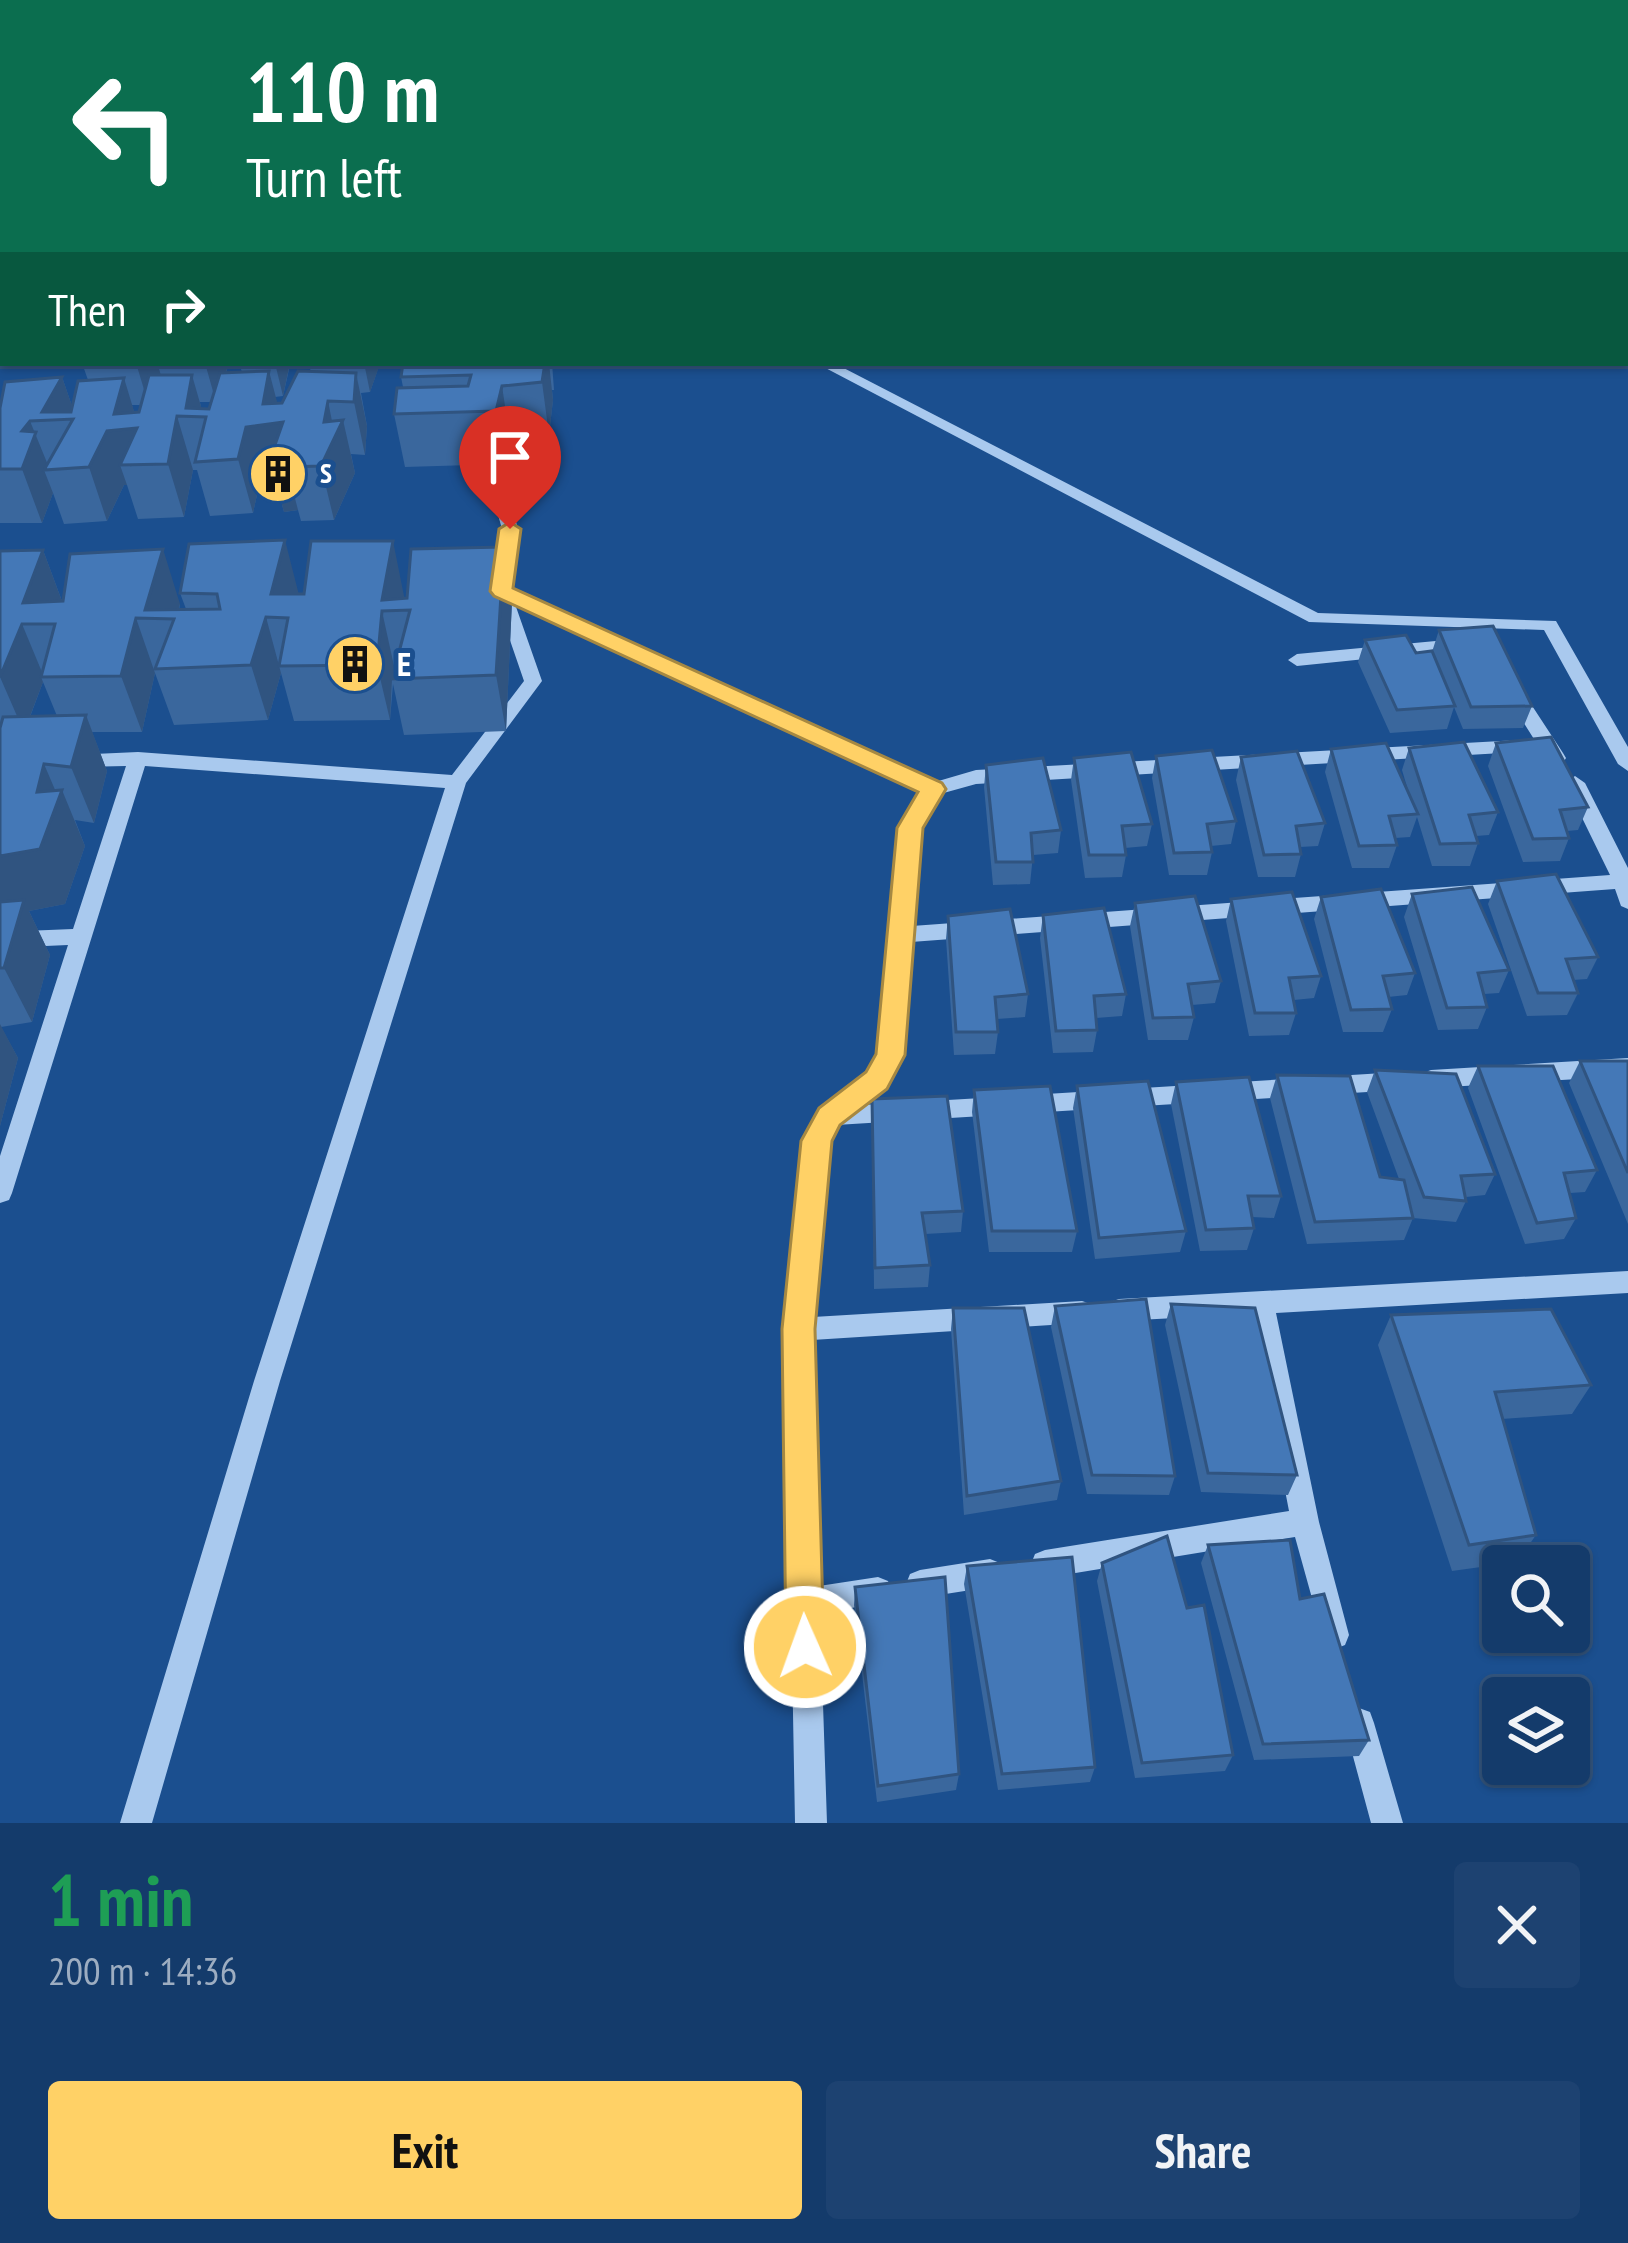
<!DOCTYPE html>
<meta charset="utf-8">
<style>
body{margin:0;font-family:"PT Sans Narrow",sans-serif;background:#1d4271;color:#f1f3f6;height:100vh;display:flex;flex-direction:column;font-size:45px;white-space:nowrap}
*{box-sizing:border-box;margin:0}
p{font-size:39px;color:#9dadc1}
.icon{flex:none;width:66px;height:66px;fill:none;stroke:currentColor;stroke-width:2;stroke-linecap:round;stroke-linejoin:round}
.map{position:relative;height:1823px;overflow:hidden}
.drawer{display:flex;flex-direction:column;background:#143b6b;flex:1}
.drawer>*{flex:none}
.hud{position:absolute;left:0px;top:0px;width:1629px;height:366px;box-shadow:0 3px 9px #0004,0 0 0 3px #33557e;background:#0b6e4f;color:#fff;overflow:hidden}
.fabs{position:absolute;left:1482px;top:1545px;display:grid;gap:24px}
.fabs a{display:grid;place-items:center;width:108px;height:108px;border-radius:12px;background:#143b6b;box-shadow:0 3px 9px #0004,0 0 0 3px #33557e;font-size:60px}
.pin{position:absolute;display:grid;place-items:center;width:102px;height:102px;color:#fff;margin:-123px -51px;border-radius:50% 50% 50% 0;rotate:-45deg;box-shadow:0 0 12px #0007}
.pin .icon{rotate:45deg}
.me{position:absolute;width:132px;margin:-66px;rotate:358deg;stroke-linejoin:round;filter:drop-shadow(0 0 9px #0008)}
.turn{display:flex;align-items:center;gap:42px;height:252px;padding:0 48px;font-size:54px}
.turn .icon{width:156px;height:156px;stroke-width:2.5}
.turn b{display:block;font-size:84px;line-height:102px}
.then{display:flex;align-items:center;height:114px;padding:0 48px;background:#0003;gap:24px;font-size:45px}
.round{display:grid;place-items:center;flex:none;width:126px;height:126px;border-radius:12px;background:#1d4271}
.summary{display:flex;align-items:center;justify-content:space-between;height:204px;padding:0 48px}
h1{font-size:72px;font-weight:700;line-height:90px;color:#1e9e55}
.primary-button{display:flex;gap:24px;margin-top:auto;padding:24px 48px}
.primary-button a{flex:1;height:138px;border-radius:12px;background:#ffd166;color:#111;font-size:48px;font-weight:700;line-height:138px;text-align:center}
.primary-button a+a{background:#1d4271;color:#f1f3f6}
.map>svg:first-child{display:block}
.lines{fill:none;stroke-linecap:round;stroke-linejoin:round}
.minor{fill:#a9c9ee;fill-rule:evenodd}
.wall{fill:#3a679d;fill-rule:evenodd}
.shaded-wall{fill:#305480}
.building{fill:#4478b7;stroke:#305480;stroke-width:3}
.route{fill:#ffd166;stroke:#a68842;stroke-width:3}
.labels{text-anchor:middle;stroke-width:10;stroke-linejoin:round;paint-order:stroke}
.far-poi-label{font-size:27px;font-weight:bold;fill:#fff;stroke:#1b4f8f;text-anchor:start}
.poi-label{font-size:33px;font-weight:bold;fill:#fff;stroke:#1b4f8f;text-anchor:start}
</style>
<div class="map">
<svg width="1628" height="1823" viewBox="0 0 1628 1823">
<rect width="100%" height="100%" fill="#1b4f8f"/>
<g class="lines">
<!-- minor -->
<path class="minor" d="M0 337H3V345H0Z
M816 363H834L1318 613 1556 621 1628 747V771L1618 764 1544 630 1309 622Z
M497 436 505 441 497 454 518 529 511 589 935 782 976 770 1519 740 1529 746 1519 752 976 784 940 794 920 828 912 926 1610 875 1565 783 1575 776 1585 783 1628 868V909L1621 906 1615 889 911 942 902 1055 885 1087 862 1105 999 1097 1007 1099 1011 1106 1007 1113 999 1115 836 1125 828 1141 813 1317 1082 1301 1091 1304 1095 1312 1091 1320 1082 1323 812 1340 819 1586 878 1577 888 1581 892 1591 888 1601 820 1614 827 1823H795L786 1329 804 1141 821 1109 869 1075 880 1055 900 828 922 792 515 604 542 681 466 783 280 1381 152 1823H120L254 1381 445 788 145 766 12 1193 9 1200 0 1203V1156L68 945 0 948V932L73 929 126 766 79 767 69 760 72 755 138 752 452 775 524 681 493 591 502 529 481 454 491 438Z
M1457 639 1466 645 1463 649 1297 666 1288 660 1297 654Z
M1514 687 1521 689 1563 753 1566 758 1563 763H1549L1505 693Z
M1628 1058V1076L1431 1088 1423 1085 1420 1079 1423 1073 1431 1070Z
M1400 1072 1408 1075 1411 1081 1408 1087 1400 1090 1030 1113 1022 1111 1018 1104 1022 1097 1030 1095Z
M1628 1271V1293L1276 1313 1319 1522 1349 1635 1345 1645 1335 1649 1325 1645 1295 1537 1045 1578 1035 1574 1031 1564 1035 1554 1045 1550 1289 1511 1251 1314 1119 1321 1110 1318 1106 1310 1110 1302 1119 1299Z
M990 1559 1000 1563 1004 1573 1000 1583 990 1587 920 1598 910 1594 906 1584 910 1574 920 1570Z
M1359 1708 1370 1712 1374 1723 1403 1823H1371L1344 1723 1348 1712Z"/>
</g>
<!-- wall -->
<path class="wall" d="M82 363H229L226 373 242 372 239 363H380L370 392 361 393 367 426 365 455 351 454 355 473 334 520 301 521 298 510 284 512 275 479 260 481 253 513 210 516 197 470H193L184 517 138 519 127 485H124L107 521 64 524 53 493 42 523H0V408L62 377 72 406 88 380ZM290 365H309L311 372 282 403H277L275 397 283 396ZM200 402H211L209 409 201 408ZM132 405H141L139 412H134Z
M403 363H552L554 390H552L553 400 549 435 510 439 504 464 405 467 394 414 403 387 401 377Z
M504 547 512 601 506 731 404 735 393 684 390 720 294 721 281 673 268 720 174 725 155 673 142 732H92L107 771 94 823 75 820 85 846 65 904 29 911 50 955 32 1022 1 1027 18 1058 0 1126V551L43 550 62 601 180 604 179 610 186 609 180 593 404 596V598H407ZM43 682 57 716 30 717Z
M1439 630 1532 706 1523 728 1463 729 1454 707 1447 729 1390 733 1358 662 1365 640 1416 653 1432 652Z
M1496 743 1588 807 1578 830 1567 831 1569 838 1560 861 1523 862 1488 766Z
M1409 748 1498 812 1489 835 1476 836 1478 843 1470 866H1432L1417 817 1410 837 1395 838 1397 845 1389 868H1352L1325 772 1331 749 1410 797 1402 770Z
M1156 756 1236 821 1231 844 1211 846 1212 852 1207 875H1169L1152 778Z
M1241 757 1325 823 1318 846 1300 847 1301 854 1295 877H1258L1236 780Z
M1074 758 1152 824 1147 846 1125 848 1126 855 1122 877 1085 878 1071 780Z
M986 765 1061 830 1058 853 1033 855 1030 884 993 885 984 787Z
M1497 881 1598 957 1587 979 1573 980 1578 993 1567 1015 1527 1016 1488 904Z
M1412 894 1509 970 1499 993 1484 994 1487 1007 1478 1029 1438 1030 1404 917Z
M1321 897 1415 973 1407 995 1388 997 1392 1009 1383 1032H1343L1314 919Z
M1231 899 1321 976 1314 998 1294 1000 1296 1013 1289 1035 1249 1036 1226 921Z
M1135 903 1221 981 1215 1003 1192 1005 1194 1017 1188 1040H1148L1130 926Z
M1043 915 1126 994 1122 1016 1096 1018 1097 1030 1093 1052 1053 1053 1040 938Z
M948 916 1028 994 1025 1017 997 1019 998 1032 995 1054 954 1055 946 939Z
M1580 1061H1628V1224L1569 1083Z
M1478 1066 1597 1170 1585 1192 1570 1193 1576 1218 1564 1239 1525 1244 1468 1088Z
M1375 1070 1495 1174 1485 1195 1466 1197V1201L1456 1222 1413 1218 1404 1240 1307 1244 1270 1098 1277 1075 1380 1177 1399 1179 1367 1092Z
M1176 1082 1281 1196 1274 1218 1252 1217 1254 1228 1247 1250 1200 1251 1171 1104Z
M1077 1086 1186 1231 1180 1252 1095 1259 1073 1108Z
M974 1090 1077 1231 1072 1252H989L972 1112Z
M872 1099 963 1211 961 1232 925 1234 930 1265 928 1287 874 1289Z
M1171 1304 1297 1475 1288 1495 1201 1492 1165 1325Z
M1055 1306 1175 1476 1169 1495 1087 1494 1051 1327Z
M953 1308 1061 1481 1057 1500 964 1515 951 1329Z
M1391 1315 1591 1385 1572 1414 1502 1419 1536 1535 1517 1562 1452 1571 1378 1345Z
M1208 1545 1300 1599 1369 1740 1359 1756 1254 1760 1201 1563Z
M1102 1563 1187 1608 1233 1755 1225 1771 1135 1778 1097 1581Z
M967 1566 1095 1767 1090 1782 998 1790 964 1584Z
M855 1587 959 1774 956 1790 877 1802 854 1605Z"/>
<!-- shaded-wall -->
<path class="shaded-wall" d="M136 363H157L161 375 149 406Z
M205 363H229L216 402Z
M275 363H290L283 396Z
M364 363 380 364 370 392Z
M545 363H549L553 400 549 435 542 382Z
M269 371 294 467H287L298 510 284 512 275 479 260 481 253 513 238 459 246 427 263 404Z
M356 373 367 426 365 455 354 402Z
M192 375 204 417 186 408Z
M62 377 80 429 73 419 42 412Z
M124 378 140 431 131 467 130 465H120L127 485H124L107 521 89 467 114 414Z
M502 386 510 439 504 464 496 411Z
M328 401 335 436 343 420 355 473 334 520 321 466 324 422Z
M177 416 193 470 184 517 168 464Z
M30 421 50 470H44L53 493 42 523 22 469V431Z
M285 540 299 595 288 618 271 594Z
M393 541 404 596 402 610 382 600Z
M504 547 512 601 506 731 496 675Z
M163 549 180 604 175 622 174 619 145 610Z
M43 550 63 604 23 603Z
M382 611 394 666 392 679 390 720 377 665Z
M266 617 281 673 268 720 251 665Z
M136 618 155 673 142 732 121 676Z
M22 624 44 677H41L43 682 24 732 0 677Z
M86 715 107 771 94 823 71 767Z
M44 764 59 799 62 790 85 846 65 904 29 911 50 955 32 1022 4 968 0 916V856L37 792Z
M0 1024 18 1058 0 1126Z"/>
<!-- building -->
<path class="building" d="M403 363H545L542 382 502 386 496 411 394 414 397 388 468 386 471 375 401 377Z
M269 371 263 404 282 403 298 371 356 373 354 402 328 401 324 422 343 420 321 466 287 467 289 455 270 459 283 422 246 427 238 459 195 462 206 417 177 416 168 464 120 465 137 428 107 431 89 467 44 470 73 419 30 421 22 431 36 432 22 469H0V408L5 382 62 377 42 412H71L78 381 124 378 114 414 139 412 149 375H192L186 408 209 409 220 373Z
M285 540 271 594H304L311 541H393L382 600 407 598 411 549 504 547 496 675 392 679 410 610 382 611 377 665 279 666 288 618 266 617 251 665 155 669 174 619 136 618 121 676 41 677 55 624H22L0 677V551L43 550 23 603 63 601 70 554 163 549 145 610 220 609 217 594 180 593 189 544Z
M1493 626 1532 706 1471 707 1439 630Z
M1406 635 1416 653 1432 651 1455 706 1397 710 1365 640Z
M86 715 71 767 44 764 37 792 62 790 40 849 0 856V728L3 717Z
M1551 737 1588 807 1560 810 1569 838 1533 839 1496 743Z
M1464 742 1498 812 1469 815 1478 843 1440 844 1409 748Z
M1386 743 1418 814 1389 816 1397 845 1359 846 1331 749Z
M1212 750 1236 821 1207 824 1212 852 1174 853 1156 756Z
M1297 751 1325 823 1296 826 1301 854 1264 855 1241 757Z
M1131 752 1152 824 1122 826 1126 855H1089L1074 758Z
M1043 758 1061 830 1031 833 1033 862H996L986 765Z
M1556 874 1598 957 1566 959 1578 993H1538L1497 881Z
M1472 887 1509 970 1478 973 1487 1007 1447 1008 1412 894Z
M1381 889 1415 973 1383 976 1392 1009 1351 1010 1321 897Z
M1292 892 1321 976 1289 978 1296 1013H1255L1231 899Z
M1195 896 1221 981 1188 984 1194 1017 1153 1018 1135 903Z
M24 900 4 968H0V902Z
M1104 908 1126 994 1094 996 1097 1030 1056 1031 1043 915Z
M1010 909 1028 994 995 997 998 1032H956L948 916Z
M1580 1061H1628V1173Z
M1478 1066H1553L1597 1170 1564 1173 1576 1218 1537 1223Z
M1375 1070 1456 1074 1495 1174 1461 1176 1466 1201 1424 1197Z
M1277 1075 1350 1076 1380 1177 1404 1180 1413 1218 1315 1222Z
M1249 1077 1281 1196H1248L1254 1228 1206 1230 1176 1082Z
M1148 1081 1186 1231 1099 1238 1077 1086Z
M1050 1086 1077 1231H992L974 1090Z
M947 1096 963 1211 922 1213 930 1265 875 1268 872 1099Z
M1146 1299 1175 1476 1092 1475 1055 1306Z
M1171 1304 1255 1308 1297 1475 1208 1473Z
M953 1308H1024L1061 1481 967 1496Z
M1551 1309 1591 1385 1495 1392 1536 1535 1469 1545 1391 1315Z
M1167 1536 1187 1608 1204 1605 1233 1755 1142 1763 1102 1563Z
M1290 1540 1300 1599 1324 1594 1369 1740 1263 1744 1208 1545Z
M1072 1557 1095 1767 1002 1774 967 1566Z
M945 1577 959 1774 878 1786 855 1587Z"/>
<!-- route -->
<path class="route" d="M510 522 521 529 513 588 942 783 946 789 923 828 905 1055 887 1089 840 1125 832 1141 815 1329 824 1647 819 1660 805 1666 792 1660 786 1647 782 1329 801 1141 819 1108 866 1072 876 1054 897 828 918 792 494 596 490 591 499 529Z"/>
<!-- icons -->
<defs>
<symbol id="building-disc" viewBox="-11 -11 22 22"><circle r="9.5" fill="#ffd166" stroke="#1b4f8f"/><path d="M-4-6H4V6H1V3H-1V6H-4ZM-2.5-4.3h1.7v1.8h-1.7ZM.8-4.3h1.7v1.8H.8ZM-2.5-1h1.7V.8h-1.7ZM.8-1h1.7V.8H.8Z" fill="#111"/></symbol>
</defs>
<g fill-rule="evenodd">
<use href="#building-disc" x="245" y="441" width="66" height="66"/>
<use href="#building-disc" x="322" y="631" width="66" height="66"/>
</g>
<g class="labels">
<!-- far-poi labels -->
<g class="far-poi-label">
<text x="320" y="483">S</text>
</g>
<!-- poi labels -->
<g class="poi-label">
<text x="397" y="676">E</text>
</g>
</g>
</svg>
<div class="fabs">
<a><svg class="icon" aria-label="search" viewBox="0 0 24 24"><circle cx="10" cy="10" r="6"/><path d="M15 15l6 6"/></svg></a>
<a><svg class="icon" aria-label="layers" viewBox="0 0 24 24"><path d="M12 4l9 5-9 5-9-5zM3 14l9 5 9-5"/></svg></a>
</div>
<div class="pin" style="left:510px;top:529px;background:#d93025"><svg class="icon" aria-label="arrive" viewBox="0 0 24 24"><path d="M6 21V4h12l-3 4 3 4H6"/></svg></div>
<svg class="me" style="left:805px;top:1647px" viewBox="-20 -20 40 40"><circle r="17" fill="#ffd166" stroke="#fff" stroke-width="3"/><path d="M0-11L8 9 0 5-8 9z" fill="#fff"/></svg>
<div class="hud">
<div class="turn"><svg class="icon" aria-label="left" viewBox="0 0 24 24"><path d="M17 20v-9H6M10 6l-5 5 5 5"/></svg><div><b>110 m</b>Turn left</div></div>
<div class="then">Then<svg class="icon" aria-label="right" viewBox="0 0 24 24"><path d="M7 20v-9h11M14 6l5 5-5 5"/></svg></div>
</div>
</div>
<section class="drawer">
<div class="summary"><div><h1>1 min</h1><p>200 m · 14:36</p></div><a class="round"><svg class="icon" aria-label="close" viewBox="0 0 24 24"><path d="M6 6l12 12M18 6L6 18"/></svg></a></div>
<div class="primary-button"><a>Exit</a><a>Share</a></div>
</section>
